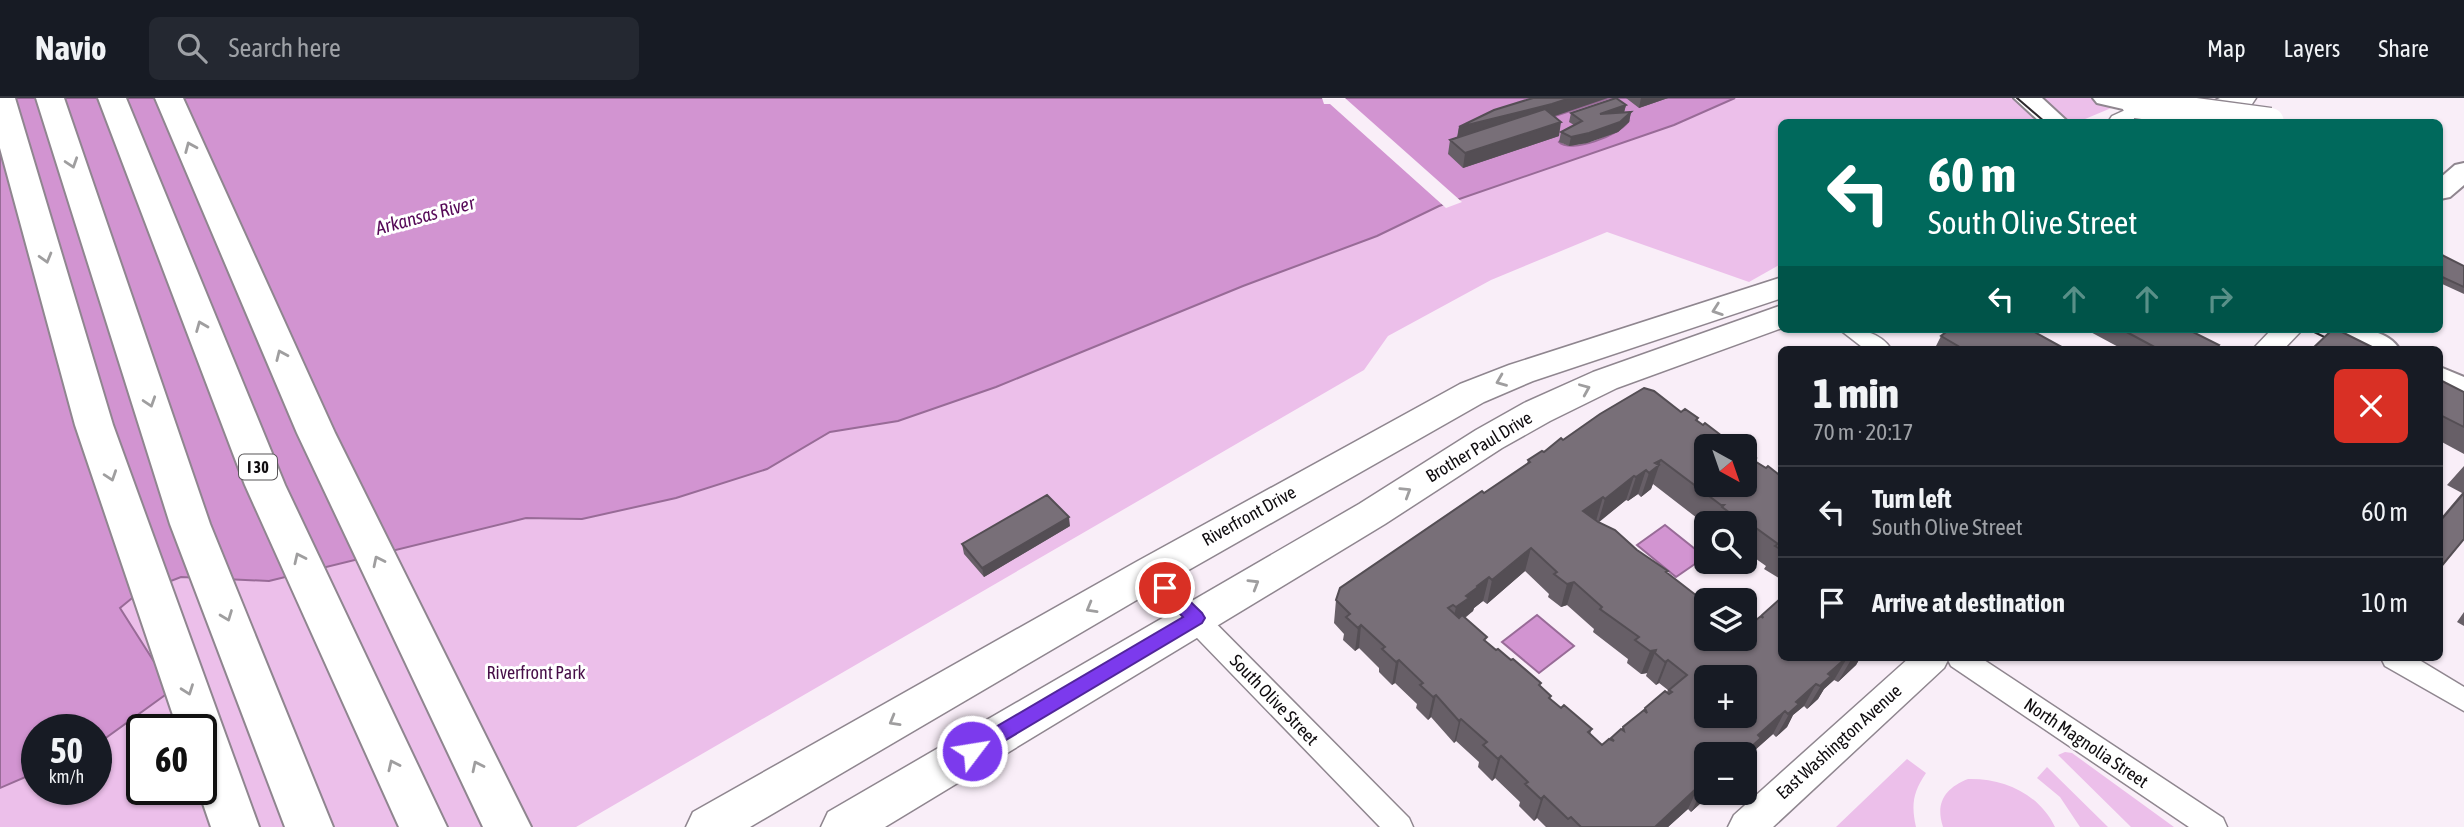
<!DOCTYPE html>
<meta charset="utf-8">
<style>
body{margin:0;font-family:"Asap Condensed",sans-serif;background:#242831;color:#f1f3f6;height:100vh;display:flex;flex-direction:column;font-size:26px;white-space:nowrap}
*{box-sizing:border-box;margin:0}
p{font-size:23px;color:#9ea1a6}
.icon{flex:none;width:38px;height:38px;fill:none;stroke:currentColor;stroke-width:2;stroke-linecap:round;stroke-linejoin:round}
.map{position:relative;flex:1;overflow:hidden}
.side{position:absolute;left:1778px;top:248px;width:665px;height:315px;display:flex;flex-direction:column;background:#171b24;border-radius:10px;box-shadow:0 2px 5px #0004}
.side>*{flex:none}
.hud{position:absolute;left:1778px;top:21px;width:665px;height:214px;border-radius:10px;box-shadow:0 2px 5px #0004;background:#00695c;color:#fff;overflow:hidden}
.needle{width:46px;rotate:140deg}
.fabs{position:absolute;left:1694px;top:336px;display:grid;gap:14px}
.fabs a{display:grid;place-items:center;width:63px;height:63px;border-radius:10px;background:#171b24;box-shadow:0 2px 5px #0004;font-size:35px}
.speed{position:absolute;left:21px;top:616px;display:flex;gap:14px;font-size:35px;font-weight:700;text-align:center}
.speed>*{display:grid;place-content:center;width:91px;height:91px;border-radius:50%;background:#171b24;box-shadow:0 2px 5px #0004;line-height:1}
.speed small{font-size:18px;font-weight:400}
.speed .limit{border:4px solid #111;border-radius:10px;background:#fff;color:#111}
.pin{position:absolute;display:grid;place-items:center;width:60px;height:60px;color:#fff;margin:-30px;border:4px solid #fff;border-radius:50%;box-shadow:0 2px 7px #0007}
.me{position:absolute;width:77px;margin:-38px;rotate:59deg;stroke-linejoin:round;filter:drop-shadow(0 0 5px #0008)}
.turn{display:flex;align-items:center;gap:24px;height:147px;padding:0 35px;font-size:32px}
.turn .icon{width:91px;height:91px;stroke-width:2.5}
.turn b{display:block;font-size:49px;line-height:60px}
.lanes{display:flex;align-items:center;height:66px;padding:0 35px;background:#0003;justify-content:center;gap:35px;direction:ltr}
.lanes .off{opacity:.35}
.round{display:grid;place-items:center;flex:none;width:74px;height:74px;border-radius:10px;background:#242831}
.overview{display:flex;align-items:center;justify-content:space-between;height:119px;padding:0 35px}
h1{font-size:42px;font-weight:800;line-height:52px}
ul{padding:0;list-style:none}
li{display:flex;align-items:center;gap:21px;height:91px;padding:0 35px;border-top:2px solid #363941}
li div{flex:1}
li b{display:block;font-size:26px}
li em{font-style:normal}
header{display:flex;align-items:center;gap:42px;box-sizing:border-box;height:98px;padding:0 35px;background:#171b24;border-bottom:2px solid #363941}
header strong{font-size:33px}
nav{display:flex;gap:38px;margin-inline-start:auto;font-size:24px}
.search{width:490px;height:63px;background:#242831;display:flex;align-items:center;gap:18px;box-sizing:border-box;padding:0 24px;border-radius:10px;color:#9ea1a6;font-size:26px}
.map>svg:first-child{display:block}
.green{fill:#ecbfea;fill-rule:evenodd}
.water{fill:#d294d1;stroke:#986b97;stroke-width:2;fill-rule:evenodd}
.pier{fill:#f9eef8}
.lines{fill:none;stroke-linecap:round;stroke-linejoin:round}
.minor-casing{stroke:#8f868f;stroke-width:3}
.tertiary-casing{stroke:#8f868f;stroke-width:3}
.secondary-casing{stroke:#8f868f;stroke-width:4}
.primary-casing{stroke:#8f868f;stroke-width:3}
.motorway-casing{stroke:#8f868f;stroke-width:4}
.minor{fill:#fff;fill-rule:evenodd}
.tertiary{fill:#fff;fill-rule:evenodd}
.secondary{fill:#fff;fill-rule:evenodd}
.primary{fill:#fff;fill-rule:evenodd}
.motorway{fill:#fff;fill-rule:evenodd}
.tram{stroke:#2e2a2e;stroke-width:2}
.secondary-bridge-casing{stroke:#8f868f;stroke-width:31;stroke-linecap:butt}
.secondary-bridge{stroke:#fff;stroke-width:28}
.wall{fill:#675f67;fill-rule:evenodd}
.shaded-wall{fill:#544e54}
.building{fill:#786f78;stroke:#544e54;stroke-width:2;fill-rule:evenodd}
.oneway{stroke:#9f9e9f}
.route{fill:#7c3aed;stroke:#51269a;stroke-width:2}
.labels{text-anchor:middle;stroke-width:6;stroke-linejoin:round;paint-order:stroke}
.shield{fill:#fff;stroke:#575557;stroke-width:2}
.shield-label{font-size:16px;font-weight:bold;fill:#0f0c0f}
.street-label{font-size:18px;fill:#0f0c0f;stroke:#fff}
.park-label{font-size:18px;fill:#460e47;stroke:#fff}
.water-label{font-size:19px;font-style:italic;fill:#560957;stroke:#fff}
</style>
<header>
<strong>Navio</strong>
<div class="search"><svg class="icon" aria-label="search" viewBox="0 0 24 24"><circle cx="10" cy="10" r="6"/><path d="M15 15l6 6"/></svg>Search here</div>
<nav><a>Map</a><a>Layers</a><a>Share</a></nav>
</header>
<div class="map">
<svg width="2464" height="729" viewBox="0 0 2464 729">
<rect width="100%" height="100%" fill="#f9eef8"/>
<!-- green -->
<path class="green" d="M1734 0H2135L2078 24H1782L1781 166 1749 184 1607 134 1491 182 1388 238 1364 272 576 729H0V690L37 674V691H96V647L172 592 119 510 137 496 181 479 269 483 526 420 582 421 676 400 767 371 830 334 898 323 996 289 1243 188 1377 138 1439 108 1674 27ZM142 632H201V691H142Z
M2065 654 2072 655 2174 729H2131L2058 657Z
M1907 661 1926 675C1913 694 1911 707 1916 729H1836Z
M2047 669 2108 729H2080L2060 699 2037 680Z
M1968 681C2004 680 2039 696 2055 729H1943C1935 705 1945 690 1968 681Z"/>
<!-- water -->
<path class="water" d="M0 0H1568L1549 20 1609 0H1735L1674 27 1439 108 1377 138 1243 188 996 289 898 323 830 334 767 371 676 400 582 421 526 420 269 483 181 479 137 496 120 510 172 592 96 647V632H37V674L0 690ZM1628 24C1619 37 1571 56 1559 44L1562 41Z
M1665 427 1705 459 1676 479 1637 447Z
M1537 517 1574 548 1539 575 1502 544Z"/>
<!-- pier -->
<path class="pier" d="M1322 0H1345L1462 104 1446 110 1330 6H1324Z"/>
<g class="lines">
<defs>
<path id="minor" d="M1839 231C1859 231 1880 233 1892 252H1866Z
M1150 465 1159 468 1409 720 1413 729H1380L1141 482 1138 475 1141 468Z
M1947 560H1981L2223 720 2227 729H2189L1951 568Z
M2381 560H2416L2464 589V613L2385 568Z"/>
<path id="tertiary" d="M2272 231H2303L2283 252H2252Z
M1909 560H1949L1944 570 1773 729H1728L1734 717Z"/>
<path id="secondary" d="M2014 0H2042L2068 24H2040Z
M2093 0H2142L2149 6 2145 11 2136 14 2097 5Z
M2464 65V87L2450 99 2440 101V80L2455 67Z
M2328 231C2353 231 2386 228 2400 252 2376 252 2343 255 2328 231Z
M2440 269 2464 279V303L2440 293Z"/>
<path id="primary" d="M2152 0H2189L2185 6 2144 24H2108L2112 18Z
M2220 0H2256L2252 6 2213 24H2177L2181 18Z
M1782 179V200L1533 283 1484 304 1164 486 750 729H686L693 714 1136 464 1460 286 1509 267Z
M1782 207V230L1617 290 1550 323 1502 350 1385 426 885 729H821L828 714 1359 406 1476 332 1524 305 1593 274Z"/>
<path id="motorway" d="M0 0H15L113 327 259 729H211L198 691H201V632H178L75 327 0 50Z
M36 0H64L210 426 333 729H285L170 426Z
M98 0H126L285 387 447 729H399L245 387Z
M155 0H183L335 335 531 729H483L297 335Z"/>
</defs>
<!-- minor casing -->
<use href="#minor" class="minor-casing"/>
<!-- tertiary casing -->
<use href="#tertiary" class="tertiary-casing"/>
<!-- secondary casing -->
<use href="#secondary" class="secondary-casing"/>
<!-- primary casing -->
<use href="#primary" class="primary-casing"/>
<!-- motorway casing -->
<use href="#motorway" class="motorway-casing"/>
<!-- minor -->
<use href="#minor" class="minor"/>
<!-- tertiary -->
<use href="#tertiary" class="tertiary"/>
<!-- secondary -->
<use href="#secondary" class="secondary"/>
<!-- primary -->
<use href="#primary" class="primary"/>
<!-- motorway -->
<use href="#motorway" class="motorway"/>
<!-- tram -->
<path class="tram" d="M2017 0 2045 24
M2308 231 2351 252"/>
<defs>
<path id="secondary-bridge" d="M2136 6 2270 24"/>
</defs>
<!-- secondary-bridge casing -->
<use href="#secondary-bridge" class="secondary-bridge-casing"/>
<!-- secondary-bridge -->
<use href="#secondary-bridge" class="secondary-bridge"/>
</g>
<!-- wall -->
<path class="wall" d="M1626 0H1668L1639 10Z
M1626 7 1624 15 1631 14 1629 24 1618 34 1587 45 1569 48 1559 44 1561 34 1574 27 1569 24 1571 15Z
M1554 18 1559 38 1463 70 1448 56 1450 42 1457 39 1459 29Z
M2440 156 2464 168V196L2440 185Z
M2085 231H2187L2219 247 2216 252H2124Z
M1941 238 2067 252H1934Z
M2440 282 2464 294V356L2440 343Z
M1681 314 1698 320 1697 323 1766 370 1782 379V482L1764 471 1766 468 1745 453V425H1706V427L1653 386 1651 391 1641 399 1638 396 1628 403 1626 402 1598 424 1667 475 1706 541H1745L1762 517 1782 501V560H1860L1856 567 1838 584 1834 582 1824 591 1818 601 1807 611 1804 608 1793 617 1787 629 1776 639 1773 636 1755 652 1749 662 1745 666V656H1706L1707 696 1703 703 1691 714 1688 711 1668 729H1546L1537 720 1534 723 1519 708 1520 704 1495 680 1492 683 1478 669 1479 664 1456 643 1454 645 1431 619 1428 622 1416 610 1417 606 1395 585 1392 587 1379 574V570L1359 550 1355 553 1343 542 1344 536 1334 525 1336 502 1527 366 1528 362 1544 354 1563 342ZM1525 473 1549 496 1548 499 1561 509 1567 507 1594 531 1593 534 1628 561 1627 565 1641 576 1647 575 1646 578 1656 587 1659 585 1668 592 1667 594 1645 610 1644 612 1602 647 1590 636 1592 631 1561 610 1550 601 1540 588 1486 544 1465 520 1473 513 1474 510 1483 503 1487 506Z
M2464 368V441L2440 471V421L2462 395 2447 387Z
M1070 428 984 479 964 456 962 446Z
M2464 514V528L2457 524Z"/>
<!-- shaded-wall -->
<path class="shaded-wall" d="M1570 0H1608L1549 20 1457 43 1459 29Z
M1641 0H1668L1639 10Z
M1626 7 1623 17 1600 16Z
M1631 14 1629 24 1618 34 1587 45 1569 48 1571 39Z
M1561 24 1559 38 1463 70 1465 55Z
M1661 362 1651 391 1641 399 1649 375 1655 365Z
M1646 372 1638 396 1628 403 1636 379Z
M1634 378 1626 402 1598 425 1605 401Z
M1603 399 1596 423 1583 413Z
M1069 419 1070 428 984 479 982 470Z
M1531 450 1525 473 1487 506 1492 482Z
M1489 479 1483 503 1474 510 1473 513 1465 519 1464 523 1451 532 1456 509 1477 488Z
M1574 484 1567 507 1561 509 1567 486Z
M1361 527 1359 550 1355 553 1358 530Z
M1656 552 1647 575 1641 576 1650 553Z
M1847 560 1834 582 1824 591 1818 601 1807 611 1828 576Z
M1852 560H1860L1856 567 1838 584Z
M1399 562 1395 585 1392 587 1396 564Z
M1668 562 1659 585 1656 587 1665 564Z
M1816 586 1804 608 1793 617 1787 629 1776 639 1796 604Z
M1436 597 1431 619 1428 622 1433 599Z
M1785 613 1773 636 1755 652 1749 662 1745 666V660L1758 637Z
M1461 621 1456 643 1454 645 1459 623Z
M1501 658 1495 680 1492 683 1498 661Z
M1706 688V695H1708L1703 703 1691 714 1702 693Z
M1698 689 1688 711 1668 729H1655Z
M1544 698 1537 720 1534 723 1541 701Z"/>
<!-- building -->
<path class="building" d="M1533 0H1570L1552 6 1459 29 1494 12Z
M1616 0 1626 7 1600 16 1631 14 1620 24 1589 35 1571 39 1561 34 1582 23 1571 15Z
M1545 11 1561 24 1465 55 1450 42Z
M2440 156 2464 168V189L2440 178Z
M1950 231H2029L2067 252H1965L1941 238Z
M2121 231H2187L2219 247 2214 252H2160Z
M2333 231H2336L2378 252H2311Z
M2440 282 2464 294V329L2440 317Z
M1644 290 1654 293 1681 314 1685 311 1698 320 1696 322 1703 327 1705 325 1735 348H1706V387H1745V352L1756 360 1753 362 1766 370 1768 368 1782 379V452L1775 448 1778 446 1749 425 1746 427 1722 409 1724 407H1721L1661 362 1655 365 1659 367 1649 375 1646 372 1636 379 1634 378 1605 401 1603 399 1583 413 1598 424 1615 432 1637 452 1668 473 1666 474 1697 498 1699 496 1707 502 1706 541H1745V531L1761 518 1763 520 1762 517 1780 501 1782 502V560H1846L1828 576 1831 578 1820 588 1816 586 1796 604 1799 606 1788 616 1785 613 1758 637 1761 640 1750 650 1747 647 1737 656H1706V688L1702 693 1698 689 1655 729H1581L1571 719 1568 721 1544 698 1541 701 1525 686 1528 684 1501 658 1498 661 1483 647 1487 644 1461 621 1459 623 1436 597 1433 599 1420 587 1423 585 1399 562 1396 564 1382 551 1385 549 1361 527 1358 530 1346 519 1350 516 1336 502 1340 490 1482 393 1484 395 1530 364 1528 362 1542 353 1544 354 1561 340 1563 342 1600 316ZM1531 450 1557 474 1554 476 1567 486 1574 484 1602 509 1600 511 1639 539 1635 542 1650 553 1656 552 1655 555 1665 564 1668 562 1687 577 1669 592 1672 594 1669 596 1665 593 1645 610 1647 615 1644 612 1623 629 1624 633 1621 631 1611 640 1614 643 1609 641 1602 647 1588 634 1592 631 1564 607 1561 610 1549 600 1551 598 1539 587 1541 585 1513 561 1511 562 1498 551 1496 552 1484 542 1487 539 1462 517 1459 520 1448 510 1453 507 1456 509 1469 500 1466 498 1478 489 1477 488 1489 479 1492 482ZM1706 579H1745V618H1706Z
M2464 395V441L2440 470V423Z
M1047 397 1069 419 982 470 962 446Z"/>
<!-- one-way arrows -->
<defs><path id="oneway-chevron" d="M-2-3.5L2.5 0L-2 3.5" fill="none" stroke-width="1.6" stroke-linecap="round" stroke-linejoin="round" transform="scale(1.75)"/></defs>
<g class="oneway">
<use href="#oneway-chevron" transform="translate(190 49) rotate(-113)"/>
<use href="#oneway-chevron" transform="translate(72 65) rotate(72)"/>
<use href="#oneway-chevron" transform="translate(46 160) rotate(74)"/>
<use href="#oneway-chevron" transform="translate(1717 212) rotate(161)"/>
<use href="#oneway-chevron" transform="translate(201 228) rotate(-112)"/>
<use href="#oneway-chevron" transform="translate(281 257) rotate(-114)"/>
<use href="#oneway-chevron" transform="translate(1501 283) rotate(158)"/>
<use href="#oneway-chevron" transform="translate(1585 291) rotate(-23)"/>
<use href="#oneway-chevron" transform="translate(150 304) rotate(72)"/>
<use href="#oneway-chevron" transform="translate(111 378) rotate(71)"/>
<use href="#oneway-chevron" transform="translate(1406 394) rotate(-32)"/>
<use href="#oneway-chevron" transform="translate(299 460) rotate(-115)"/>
<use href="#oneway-chevron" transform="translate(378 463) rotate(-116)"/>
<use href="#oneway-chevron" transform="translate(1254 486) rotate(-31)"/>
<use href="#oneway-chevron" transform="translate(1091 510) rotate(150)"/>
<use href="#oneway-chevron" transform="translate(227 518) rotate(69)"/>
<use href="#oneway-chevron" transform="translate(188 592) rotate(70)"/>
<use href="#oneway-chevron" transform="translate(894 623) rotate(150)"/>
<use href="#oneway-chevron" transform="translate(393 667) rotate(-115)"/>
<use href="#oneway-chevron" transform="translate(477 668) rotate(-116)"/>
</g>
<!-- route -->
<path class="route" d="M1165 483 1171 485 1202 515 1205 520 1202 525 979 658 972 661 965 658 963 653 965 647 1183 519 1156 490 1159 485Z"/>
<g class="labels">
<!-- shield labels -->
<rect class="shield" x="239" y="356.5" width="38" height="25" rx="5"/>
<g class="shield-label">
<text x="258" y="375">I 30</text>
</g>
<!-- street labels -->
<g class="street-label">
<text transform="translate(1479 349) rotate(-31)" y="6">Brother Paul Drive</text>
<text transform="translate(1249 418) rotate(-29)" y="6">Riverfront Drive</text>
<text transform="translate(1274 602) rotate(46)" y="6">South Olive Street</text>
<text transform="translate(1839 644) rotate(-42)" y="6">East Washington Avenue</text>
<text transform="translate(2086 645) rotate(34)" y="6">North Magnolia Street</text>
</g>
<!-- park labels -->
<g class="park-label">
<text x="536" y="581">Riverfront Park</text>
</g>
<!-- water labels -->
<g class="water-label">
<text transform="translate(425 117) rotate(-15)" y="7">Arkansas River</text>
</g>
</g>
</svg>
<div class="fabs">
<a><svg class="needle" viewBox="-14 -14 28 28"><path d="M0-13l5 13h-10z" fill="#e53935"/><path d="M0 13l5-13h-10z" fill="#9ea1a6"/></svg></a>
<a><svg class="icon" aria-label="search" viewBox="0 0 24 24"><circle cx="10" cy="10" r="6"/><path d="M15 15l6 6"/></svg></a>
<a><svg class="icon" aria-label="layers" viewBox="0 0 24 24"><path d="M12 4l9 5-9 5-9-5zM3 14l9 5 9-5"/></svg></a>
<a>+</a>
<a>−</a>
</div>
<div class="speed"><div>50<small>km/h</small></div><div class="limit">60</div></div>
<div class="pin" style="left:1165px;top:490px;background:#d93025"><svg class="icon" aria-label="arrive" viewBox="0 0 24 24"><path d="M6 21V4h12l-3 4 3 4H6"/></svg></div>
<svg class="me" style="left:972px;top:653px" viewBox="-20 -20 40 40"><circle r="17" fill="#7c3aed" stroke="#fff" stroke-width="3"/><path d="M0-11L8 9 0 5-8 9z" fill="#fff"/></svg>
<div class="hud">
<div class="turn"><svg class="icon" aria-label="left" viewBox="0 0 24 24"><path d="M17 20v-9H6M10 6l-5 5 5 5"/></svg><div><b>60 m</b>South Olive Street</div></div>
<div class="lanes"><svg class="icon" aria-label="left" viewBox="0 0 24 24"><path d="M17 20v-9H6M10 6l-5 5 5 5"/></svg><svg class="icon off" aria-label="ahead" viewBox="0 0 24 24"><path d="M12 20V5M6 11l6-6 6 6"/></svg><svg class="icon off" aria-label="ahead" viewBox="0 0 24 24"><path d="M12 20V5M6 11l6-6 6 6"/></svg><svg class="icon off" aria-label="right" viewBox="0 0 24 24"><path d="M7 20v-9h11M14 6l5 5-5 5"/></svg></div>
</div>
<section class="side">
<div class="overview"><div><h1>1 min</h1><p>70 m · 20:17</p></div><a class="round" style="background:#d93025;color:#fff"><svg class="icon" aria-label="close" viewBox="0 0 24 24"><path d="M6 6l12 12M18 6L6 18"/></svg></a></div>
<ul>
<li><svg class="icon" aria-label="left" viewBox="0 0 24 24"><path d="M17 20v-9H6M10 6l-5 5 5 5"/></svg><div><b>Turn left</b><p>South Olive Street</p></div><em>60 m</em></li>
<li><svg class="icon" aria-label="arrive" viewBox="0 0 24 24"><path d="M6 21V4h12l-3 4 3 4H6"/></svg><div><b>Arrive at destination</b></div><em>10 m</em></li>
</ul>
</section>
</div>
